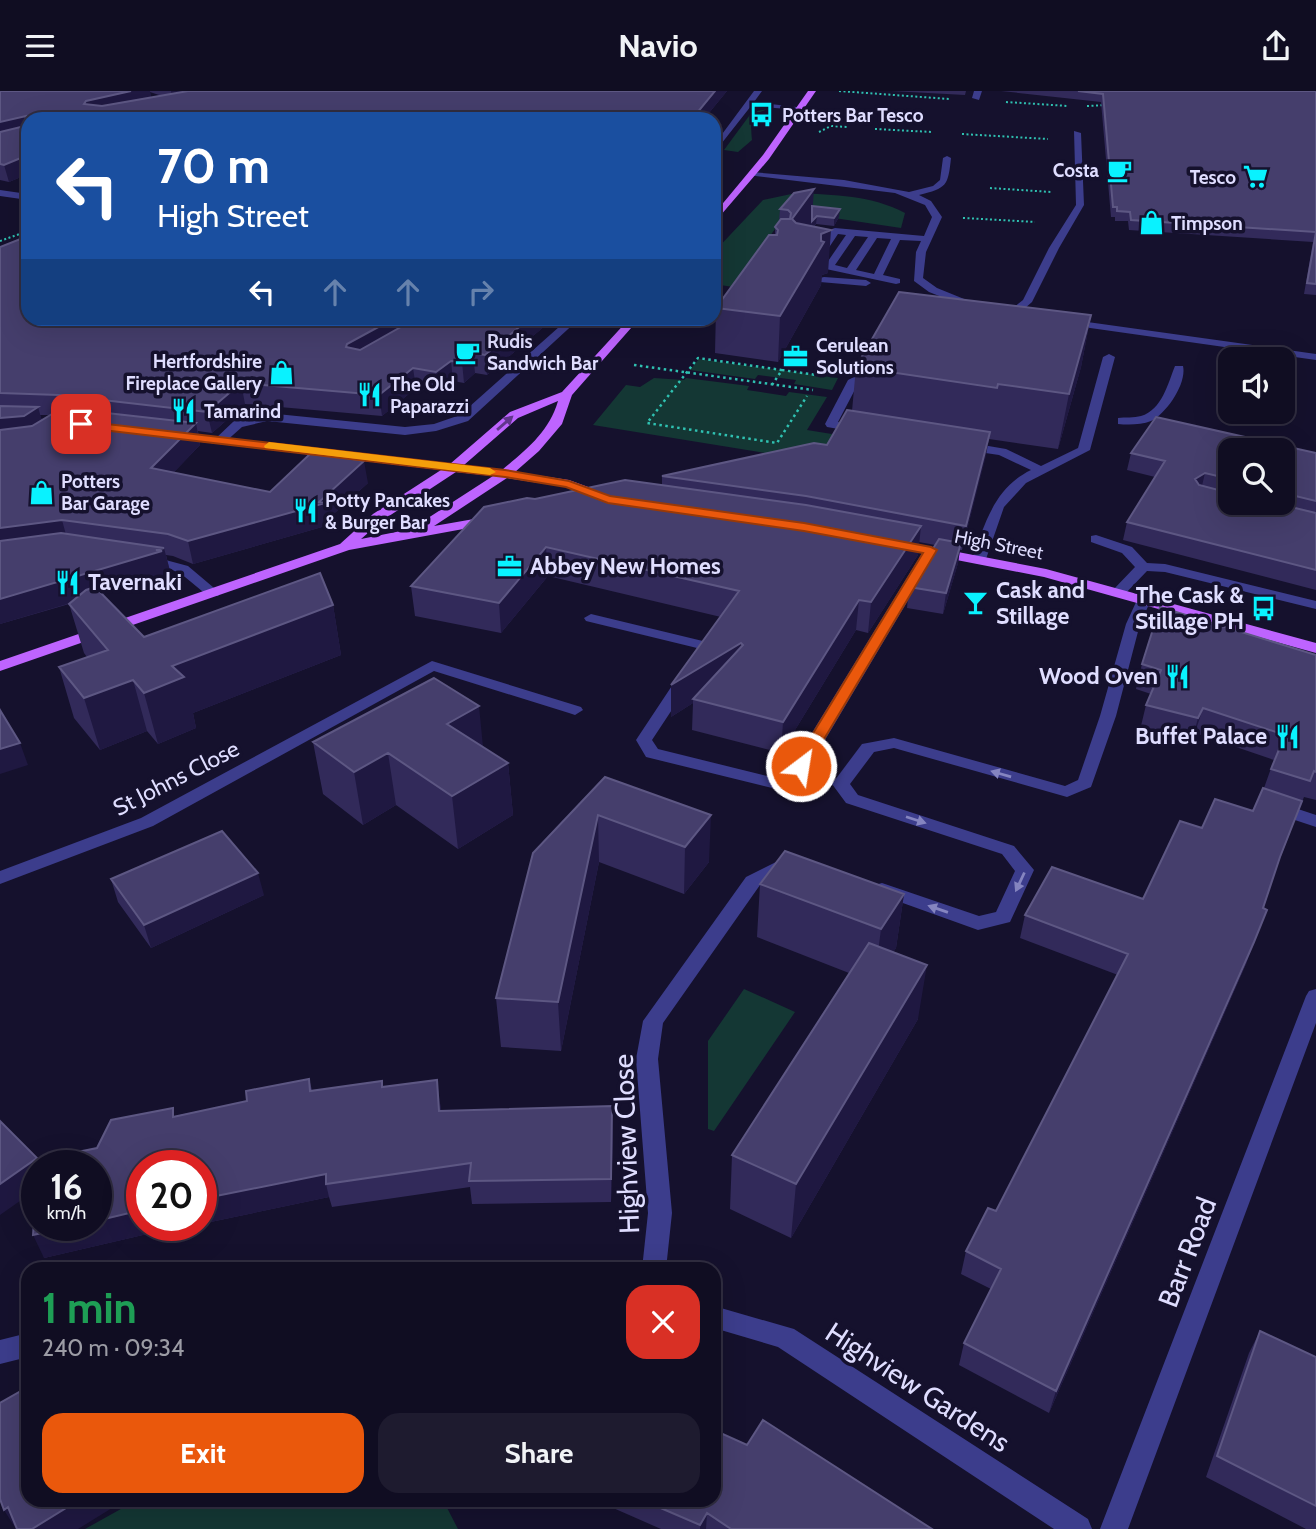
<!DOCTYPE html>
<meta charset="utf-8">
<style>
body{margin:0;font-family:Cabin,sans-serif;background:#1e1b2f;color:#f1f3f6;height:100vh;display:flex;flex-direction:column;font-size:26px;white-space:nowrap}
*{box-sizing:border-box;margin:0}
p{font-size:23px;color:#9c9ca5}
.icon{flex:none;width:38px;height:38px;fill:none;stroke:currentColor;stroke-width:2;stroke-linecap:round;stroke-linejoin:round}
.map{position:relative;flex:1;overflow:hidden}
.panel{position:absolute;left:21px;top:1171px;width:700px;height:245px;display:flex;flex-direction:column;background:#100d22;border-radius:21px;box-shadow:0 7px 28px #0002,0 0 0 2px #302d40}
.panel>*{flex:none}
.banner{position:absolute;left:21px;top:21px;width:700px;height:214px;border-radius:21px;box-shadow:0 7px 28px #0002,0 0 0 2px #302d40;background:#1a4fa0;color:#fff;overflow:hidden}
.buttons{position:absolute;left:1218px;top:256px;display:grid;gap:14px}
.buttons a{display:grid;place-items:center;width:77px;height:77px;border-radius:14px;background:#100d22;box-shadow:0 7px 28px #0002,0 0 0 2px #302d40;font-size:35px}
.speed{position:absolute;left:21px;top:1059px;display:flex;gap:14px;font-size:35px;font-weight:700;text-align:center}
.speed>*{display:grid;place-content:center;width:91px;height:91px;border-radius:50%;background:#100d22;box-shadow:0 7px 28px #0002,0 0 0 2px #302d40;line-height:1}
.speed small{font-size:18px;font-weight:400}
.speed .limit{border:10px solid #d22;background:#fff;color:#111}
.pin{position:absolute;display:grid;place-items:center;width:60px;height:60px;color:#fff;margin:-30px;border-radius:14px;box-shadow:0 4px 10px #0006}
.me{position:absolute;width:77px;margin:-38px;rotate:31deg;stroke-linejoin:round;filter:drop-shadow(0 0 5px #0008)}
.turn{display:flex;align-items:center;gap:24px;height:147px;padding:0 21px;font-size:32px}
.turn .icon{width:91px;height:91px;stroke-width:2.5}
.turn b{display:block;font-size:49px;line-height:60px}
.lanes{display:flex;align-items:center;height:66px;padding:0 21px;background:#0003;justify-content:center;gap:35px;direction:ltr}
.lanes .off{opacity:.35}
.round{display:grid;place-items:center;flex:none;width:74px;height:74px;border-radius:21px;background:#1e1b2f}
.head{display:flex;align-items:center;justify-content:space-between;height:119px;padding:0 21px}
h1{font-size:42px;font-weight:800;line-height:52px;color:#1e9e55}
.action{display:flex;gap:14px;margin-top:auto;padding:14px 21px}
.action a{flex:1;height:80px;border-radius:21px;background:#ea580c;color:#fff;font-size:28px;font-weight:800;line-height:80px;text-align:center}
.action a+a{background:#1e1b2f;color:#f1f3f6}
header{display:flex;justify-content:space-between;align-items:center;height:91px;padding:0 21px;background:#100d22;font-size:32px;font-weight:800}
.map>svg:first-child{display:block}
.green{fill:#143734}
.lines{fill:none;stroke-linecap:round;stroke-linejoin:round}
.path-far1{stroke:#2fc1b1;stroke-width:2;stroke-dasharray:2 2.5;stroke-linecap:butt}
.path{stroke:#2fc1b1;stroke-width:2.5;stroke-dasharray:2.5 3.5;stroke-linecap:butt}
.minor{fill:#3c3d8c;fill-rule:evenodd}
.major{fill:#be64ff;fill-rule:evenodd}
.wall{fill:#322a5a;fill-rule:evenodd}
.shaded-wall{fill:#1f1841}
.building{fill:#453e6c;stroke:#5d5783;stroke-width:2}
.oneway{fill:#61368c}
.oneway2{fill:#8585c0}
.route{fill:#ea580c;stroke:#983908;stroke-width:2}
.slow{fill:#f59e0b}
.labels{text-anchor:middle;stroke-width:7;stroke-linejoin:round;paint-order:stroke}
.far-poi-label{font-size:19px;font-weight:bold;fill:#dfddff;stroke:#15112d;text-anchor:start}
.far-street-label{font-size:19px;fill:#dfddff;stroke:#15112d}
.poi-label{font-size:23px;font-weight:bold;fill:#dfddff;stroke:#15112d;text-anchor:start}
.street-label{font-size:23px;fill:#dfddff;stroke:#15112d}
.near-street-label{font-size:28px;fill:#dfddff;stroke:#15112d}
</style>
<header><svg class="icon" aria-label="menu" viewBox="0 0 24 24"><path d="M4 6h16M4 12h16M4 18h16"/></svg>Navio<svg class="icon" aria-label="share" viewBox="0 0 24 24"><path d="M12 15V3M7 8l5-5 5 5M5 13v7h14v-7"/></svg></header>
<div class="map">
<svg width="1316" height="1438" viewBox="0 0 1316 1438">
<rect width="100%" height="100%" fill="#15112d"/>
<!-- green -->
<path class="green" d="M768 18 757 22C750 32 751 38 752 49L738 61 724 59 752 21Z
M796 102C835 104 871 104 905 122L901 137 794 121 775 138 733 196 714 193V161L763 109Z
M699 268 838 287 832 299 794 293 796 289 758 284 755 288 690 279Z
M654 287 684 289 686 287 749 295 747 299 786 305 789 301 827 306 807 339 937 360 926 388 593 334 626 294 640 296Z
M744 898 795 921 714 1040 708 1038V950Z
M137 1409H443L458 1438H85Z"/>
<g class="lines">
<!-- path-far1 -->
<path class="path-far1" d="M839 0 949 8
M1006 11 1068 15
M1087 15 1106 14
M875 38 932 41
M819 41 831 35 848 36
M962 43 1048 48
M990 97 1051 101
M963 127 1035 131
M0 150 28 140"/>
<!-- path -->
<path class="path" d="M634 274 813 299
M782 279 823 285
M772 294 782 279 698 267 647 332 777 352 807 305"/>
<!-- minor -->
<path class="minor" d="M754 0H762L754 11 805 17 801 19 751 15 714 62V54Z
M974 0H982L979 9 972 7Z
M1074 40 1081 42 1084 114 1059 157 1032 211 1016 225H1008V221L1023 209 1049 157 1076 114Z
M947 65 951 67C948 95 947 97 919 104L931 110 942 126 926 161 923 187 937 197 974 212V216L970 217 929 201 914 190 916 161 921 150 900 149 883 184 900 188V192L896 193 826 178 824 176 846 144 838 143 822 167 814 165 832 138 835 137 924 145 932 126 925 114 895 102 747 84 751 81 844 89 909 101 933 95 940 89 943 67ZM855 145 868 146 847 177 835 174ZM877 147 891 148 874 183 856 179Z
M0 99 28 103V109L0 105Z
M824 186 866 189 871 192 866 195 820 191V187Z
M568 228H579L468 330 436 340 405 344 267 330 242 336 224 352 214 349 234 330 267 322 405 336 434 333 460 324Z
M1066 228 1316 263V269L1062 233V229Z
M1109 263 1115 266 1090 359 1026 392 1004 416 986 468 979 472 974 471 972 468C985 433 994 397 1031 379L999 364 965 359 959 355 965 351 1006 358 1041 375 1078 357 1103 266Z
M1175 275H1183C1187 292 1167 322 1151 330 1141 334 1128 334 1118 333V327C1125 326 1134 327 1141 325 1162 319 1168 292 1175 275Z
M854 286 860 289 838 331 868 338 862 342 827 336 825 333 848 289Z
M1096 444 1132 456 1147 472 1165 473 1316 510V518L1165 481 1147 480 1123 505H1113L1111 502 1113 499 1135 476 1122 462 1091 451V445Z
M931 455 938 459 797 696 788 701 646 666 636 649 697 557 586 530 584 527 591 523 711 552 714 555 652 649 658 658 783 689 924 459Z
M147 464 188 475 220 502 218 505H208L185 486 171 478 142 471 140 468Z
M1144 505 1151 509 1140 533 1116 625 1091 696 1067 706 894 657 874 661 850 693 858 704 1014 755 1034 779 1010 831 978 839 875 802 873 798 875 794 882 792 979 825 996 821 1015 780 1002 763 846 712 832 693 862 653 894 647 1065 695 1078 689 1100 625 1126 533 1137 509Z
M432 570 581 616 583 619 575 624 569 622 434 580 153 735 0 793V780L141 727Z
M1274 710 1316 724V736L1268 720 1265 716Z
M786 766 792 768 795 772 792 776 760 794 663 932 658 968 672 1122 666 1178H642L648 1122 636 968 643 930 746 786Z
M1316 898V932L1128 1438H1100L1306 905 1309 900Z
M714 1215 794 1238 1088 1428 1092 1438H1054L778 1256 714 1237Z
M28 1242V1266L0 1273V1249Z"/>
<!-- major -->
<path class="major" d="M808 0H816L769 68 714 132V123L763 64Z
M629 228H639L572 304 562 333 539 360 515 381 569 389 610 404V410H600L566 396 507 387 434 435 491 425 498 429 496 432 349 459 0 580V570L340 453 373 423 441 379 176 348 172 347V341L450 373 510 321 562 301ZM558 310C549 341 526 359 502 379L464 374 518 327ZM456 381 493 385 411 438 361 448 383 429Z
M895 449 1046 478 1316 552V562L1044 486 890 456V450Z"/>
</g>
<!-- wall -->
<path class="wall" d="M0 0H727L704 28H28V83L9 91 0 89ZM150 1 162 5 151 7Z
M891 0H966L965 4Z
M1001 0H1316V204L1304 203 1313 151 1129 139 1128 130H1115V126H1111L1101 11Z
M812 115 839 126 834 135 816 133 814 136 828 182 822 184 821 194 778 271 715 262 716 217 775 144V136L779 130 780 118Z
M0 156 28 228H553L487 284 475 282 464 292 453 290 438 302 416 297 382 325 245 313 212 342 198 340 200 354 173 382 270 401 368 392 328 428 329 434 193 473 173 465 166 464 170 480 167 481 168 483 102 503 144 546 333 514 341 564 193 622 196 637 158 653 147 640 100 659 74 627 59 576 87 566 84 562 69 513 0 533ZM40 324H50L42 329Z
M1091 224 1081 276 1058 358 989 348 962 459H960L958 472 943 523 907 517 909 496 935 454 919 451 918 464 868 542 856 539 781 662 692 639 693 612 671 626 721 526 548 485 501 542 415 525 411 495 535 408 662 394V385L827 354 852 320 856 276Z
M1156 326 1316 362V499L1123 449 1127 431 1155 386 1127 379 1131 362ZM1230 359H1283V411H1230Z
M1316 564V709L1304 706 1300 716 1276 778 1246 873 1049 1322 959 1274 964 1252 991 1198 961 1183 966 1160 996 1120 1118 884 1020 847 1025 824 1143 808 1202 737 1253 720 1264 697 1274 669 1195 642 1191 653 1140 639 1146 614 1151 603 1136 598 1142 573Z
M313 651 483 656 508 672 513 724 458 758 396 714 363 734 323 703Z
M605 686 709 771 684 803 599 771 561 960 501 956 496 907Z
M111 788 264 804 151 857 118 811Z
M760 793 904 803 896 857 893 861 918 928 791 1147 730 1118 732 1064 849 882 757 846Z
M309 988 312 999 383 996 440 1012 441 1020 613 1038 611 1111 472 1113 470 1096 332 1116 329 1106 201 1133V1074L142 1134H186L44 1167 36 1098 37 1067 38 1069 97 1057 175 1025 247 1010Z
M1260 1240 1316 1266V1438H1306L1206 1386 1249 1262Z
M595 1409H714L932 1438H661Z"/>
<!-- shaded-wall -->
<path class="shaded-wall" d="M131 0H150L152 11 87 28 84 13 86 10Z
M171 0H237L172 7Z
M715 0H727L704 28H692Z
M26 25 28 35 0 48V31Z
M28 64V83L9 91 4 74Z
M814 98 811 139 789 170 792 128Z
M840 118 839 126 834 135V127Z
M817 125 816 133 811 138 812 130Z
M831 139 828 182 822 184 821 194 778 271 780 225 821 143Z
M1091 224 1081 276 1058 358 1069 303Z
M393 228H431L350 273 346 256 347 253Z
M529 228H553L487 284 485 264Z
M473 262 475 282 464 292 462 271Z
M451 270 453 290 438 302 436 281Z
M413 277 416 297 382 325 379 304Z
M241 292 245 313 212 342 207 321Z
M38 316 44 337 0 349V327Z
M196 332 200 354 157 399 151 377Z
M990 341 986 365 962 459 966 435Z
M364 370 368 392 328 428 329 434 193 473 188 450 319 411Z
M1205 382 1201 399 1195 388Z
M62 429 68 451 0 460V437Z
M921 435 918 464 868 542 871 511Z
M961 452 958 472 943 523 946 502Z
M546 456 548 485 501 542 499 512Z
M164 457 170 480 167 481 168 483 0 533V508Z
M859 509 856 539 781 662 783 631Z
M333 514 341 564 193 622 196 637 158 653 144 602 172 575Z
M741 552 739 583 693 608V612L671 626V594Z
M133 589 147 640 100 659 84 607Z
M479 615 484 666 447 633Z
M1203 617 1195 642 1191 653 1198 627Z
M20 652 28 674 0 683V658Z
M388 662 396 714 363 734 354 681Z
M508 672 513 724 458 758 452 705Z
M598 724 599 771 561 960 558 911Z
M711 724 709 771 684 803 685 756Z
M258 782 264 804 151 857 144 834Z
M904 803 896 857 874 892 881 838Z
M1267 819 1246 873 1049 1322 1056 1300Z
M927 874 918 928 791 1147 796 1093Z
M437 989 440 1012 443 1043 439 1020Z
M612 1015 613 1038 611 1111V1088Z
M37 1067 41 1074H37V1098L0 1124V1093Z
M326 1083V1093L329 1106 201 1133V1108Z
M142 1119V1134H186L44 1167 33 1144 79 1134H96V1130Z
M79 1409H125L78 1438H32Z
M8 1416 20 1438H16L4 1419Z
M707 1422 706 1438H700V1434Z"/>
<!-- building -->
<path class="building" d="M0 0H131L86 10 84 13 102 15 188 0H715L692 28H28V64L4 74 0 73V41L25 35 26 25 0 31Z
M1078 0H1316V193L1307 192 1316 141 1131 129 1130 121 1117 120V116H1113L1103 3Z
M814 98 792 128 796 132 831 139 821 143V150L824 151 780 225 716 217 769 144H777L778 139 775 136 781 128H790L791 122 788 119 780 118 794 102Z
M812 115 840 118 834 127 817 125 812 130Z
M28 145V228H393L347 253 346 256 360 259 415 228H529L485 264 473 262 462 271 451 270 436 281 413 277 379 304 241 292 207 321 59 304 0 302V156Z
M899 201 1091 224 1069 303 998 293 997 297 856 276Z
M0 315 38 316 24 325 0 327Z
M62 317 196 332 151 377 270 401 312 361 364 370 319 411 325 412 188 450 168 443 62 429 0 437V339L32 335Z
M847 319 990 341 966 435 806 405 662 385 814 352 827 354Z
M1156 326 1316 362V410L1283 402V359H1230V388L1205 382 1195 388 1199 394 1230 402V411H1270L1316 422V479L1127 431 1165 370 1131 362Z
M625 389 806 414 921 435 871 511 859 509 783 631 693 608 743 554 741 552 671 594 739 500 546 456 499 512 411 495 484 416 527 407 535 408Z
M61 442 164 457 156 459 162 460 0 508V450Z
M939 448 961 452 946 502 909 496Z
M320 482 333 514 172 575 184 586 144 602 133 589 84 607 59 576 108 559 69 513 86 499 95 496 144 546Z
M1160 516 1316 564V681L1314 680 1310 690 1271 678 1285 644 1203 617 1198 627 1146 614 1161 579 1142 573Z
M434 587 479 615 447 633 508 672 452 705 388 662 354 681 313 651Z
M0 619 20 652 0 658Z
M605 686 711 724 685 756 598 724 558 911 496 907 533 762Z
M1263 697 1302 710 1280 766 1263 817 1267 819 1254 851 1056 1300 964 1252 1001 1178 966 1160 988 1117 996 1120 1128 863 1025 824 1052 776 1143 808 1180 730 1202 737 1215 708 1253 720Z
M222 740 258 782 144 834 111 788Z
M785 760 904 803 881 838 760 793Z
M869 852 927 874 796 1093 732 1064Z
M309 988 310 1000 382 990V996L437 989 439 1020 612 1015 611 1088 469 1090 471 1072 326 1093V1083L201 1108V1074H142V1119L96 1130V1074H38V1069L97 1057 111 1029 173 1017V1026L247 1010 246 1000Z
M0 1030 37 1067 0 1093Z
M37 1087V1134H79L33 1144Z
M1260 1240 1316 1266V1415L1217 1365Z
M28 1296V1409H79L32 1438H17L8 1416 4 1419 0 1408V1312Z
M763 1329 932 1438H731L707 1422 700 1434 642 1409H714V1339L747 1354Z"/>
<!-- one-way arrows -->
<defs><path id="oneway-solid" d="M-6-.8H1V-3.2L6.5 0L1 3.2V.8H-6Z" transform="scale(1.75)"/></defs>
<use class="oneway" href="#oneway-solid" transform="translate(505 332) rotate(-41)"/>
<g class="oneway2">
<use href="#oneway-solid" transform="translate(1001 683) rotate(-164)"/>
<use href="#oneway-solid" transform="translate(916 729) rotate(18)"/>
<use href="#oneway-solid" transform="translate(1020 791) rotate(115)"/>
<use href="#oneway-solid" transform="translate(938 818) rotate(-161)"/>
</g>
<!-- route -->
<path class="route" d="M81 330 505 379 569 390 610 405 804 432 931 456 937 459 808 675 801 679 793 675 923 462 804 440 608 412 566 396 505 386 77 336 75 333Z"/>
<!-- slow -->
<path class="slow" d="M269 351 490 377 496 381 490 384 265 357 264 355Z"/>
<!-- icons -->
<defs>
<symbol id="bus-bare" viewBox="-9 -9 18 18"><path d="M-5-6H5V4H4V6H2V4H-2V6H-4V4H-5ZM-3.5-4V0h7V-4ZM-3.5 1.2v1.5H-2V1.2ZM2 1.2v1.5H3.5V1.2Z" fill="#09f2ff" stroke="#15112d" stroke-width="2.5" paint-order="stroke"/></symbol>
<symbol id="cafe-bare" viewBox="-9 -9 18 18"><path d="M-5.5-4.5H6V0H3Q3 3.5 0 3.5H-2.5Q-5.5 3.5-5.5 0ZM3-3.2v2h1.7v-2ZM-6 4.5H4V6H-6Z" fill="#09f2ff" stroke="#15112d" stroke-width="2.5" paint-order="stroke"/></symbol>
<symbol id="supermarket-bare" viewBox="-9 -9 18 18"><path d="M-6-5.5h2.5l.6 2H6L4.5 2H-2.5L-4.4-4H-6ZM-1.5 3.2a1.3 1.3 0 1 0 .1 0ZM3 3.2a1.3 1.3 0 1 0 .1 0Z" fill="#09f2ff" stroke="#15112d" stroke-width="2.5" paint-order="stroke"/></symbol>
<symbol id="shop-bare" viewBox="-9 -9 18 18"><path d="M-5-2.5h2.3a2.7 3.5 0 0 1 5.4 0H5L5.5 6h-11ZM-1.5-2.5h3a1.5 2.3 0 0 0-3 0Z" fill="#09f2ff" stroke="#15112d" stroke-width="2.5" paint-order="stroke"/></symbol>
<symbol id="office-bare" viewBox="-9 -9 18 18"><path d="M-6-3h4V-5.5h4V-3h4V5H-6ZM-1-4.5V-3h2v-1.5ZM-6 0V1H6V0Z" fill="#09f2ff" stroke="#15112d" stroke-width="2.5" paint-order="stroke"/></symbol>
<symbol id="restaurant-bare" viewBox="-9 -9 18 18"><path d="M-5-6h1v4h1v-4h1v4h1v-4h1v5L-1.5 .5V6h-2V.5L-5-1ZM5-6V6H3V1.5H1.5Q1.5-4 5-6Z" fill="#09f2ff" stroke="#15112d" stroke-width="2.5" paint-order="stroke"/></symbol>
<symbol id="bar-bare" viewBox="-9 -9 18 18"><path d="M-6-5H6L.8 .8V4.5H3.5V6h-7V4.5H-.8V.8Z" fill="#09f2ff" stroke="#15112d" stroke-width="2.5" paint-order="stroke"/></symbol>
</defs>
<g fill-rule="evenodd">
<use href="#bus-bare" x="744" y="6" width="35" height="35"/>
<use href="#cafe-bare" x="1102" y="62" width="35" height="35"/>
<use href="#supermarket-bare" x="1238" y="68" width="35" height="35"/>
<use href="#shop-bare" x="1134" y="114" width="35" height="35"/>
<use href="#cafe-bare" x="450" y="244" width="35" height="35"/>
<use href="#office-bare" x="778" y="248" width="35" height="35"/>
<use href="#shop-bare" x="264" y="264" width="35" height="35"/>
<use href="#restaurant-bare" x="352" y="286" width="35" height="35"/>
<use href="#restaurant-bare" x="166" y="302" width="35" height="35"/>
<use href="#shop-bare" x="24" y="384" width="35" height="35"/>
<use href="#restaurant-bare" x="288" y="402" width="35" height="35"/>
<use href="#office-bare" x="492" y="458" width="35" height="35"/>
<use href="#restaurant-bare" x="50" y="474" width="35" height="35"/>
<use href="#bar-bare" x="958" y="494" width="35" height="35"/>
<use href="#bus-bare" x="1246" y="500" width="35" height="35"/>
<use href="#restaurant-bare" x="1160" y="568" width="35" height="35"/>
<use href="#restaurant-bare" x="1270" y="628" width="35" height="35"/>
</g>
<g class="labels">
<!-- far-poi labels -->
<g class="far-poi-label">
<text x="782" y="31">Potters Bar Tesco</text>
<text x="1099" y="86" text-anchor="end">Costa</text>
<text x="1236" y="93" text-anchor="end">Tesco</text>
<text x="1171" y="139">Timpson</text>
<text x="487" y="257">Rudis<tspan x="487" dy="22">Sandwich Bar</tspan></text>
<text x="816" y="261">Cerulean<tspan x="816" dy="22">Solutions</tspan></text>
<text x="262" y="277" text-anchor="end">Hertfordshire<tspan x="262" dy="22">Fireplace Gallery</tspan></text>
<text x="390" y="300">The Old<tspan x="390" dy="22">Paparazzi</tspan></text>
<text x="204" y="327">Tamarind</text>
<text x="61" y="397">Potters<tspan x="61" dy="22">Bar Garage</tspan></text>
<text x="325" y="416">Potty Pancakes<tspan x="325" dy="22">&amp; Burger Bar</tspan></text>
</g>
<!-- far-street labels -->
<g class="far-street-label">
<text transform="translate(999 453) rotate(11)" y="7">High Street</text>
</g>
<!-- poi labels -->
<g class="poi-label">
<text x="530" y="483">Abbey New Homes</text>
<text x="88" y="499">Tavernaki</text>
<text x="996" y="507">Cask and<tspan x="996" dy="26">Stillage</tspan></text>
<text x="1244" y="512" text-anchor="end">The Cask &amp;<tspan x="1244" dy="26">Stillage PH</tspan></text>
<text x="1158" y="593" text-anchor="end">Wood Oven</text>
<text x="1267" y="653" text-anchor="end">Buffet Palace</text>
</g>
<!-- street labels -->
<g class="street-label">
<text transform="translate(176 687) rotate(-27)" y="8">St Johns Close</text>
</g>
<!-- near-street labels -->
<g class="near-street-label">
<text transform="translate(626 1053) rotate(-92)" y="10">Highview Close</text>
<text transform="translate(1187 1161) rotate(-69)" y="10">Barr Road</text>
<text transform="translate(918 1296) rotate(33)" y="10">Highview Gardens</text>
</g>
</g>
</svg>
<div class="buttons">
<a><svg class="icon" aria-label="sound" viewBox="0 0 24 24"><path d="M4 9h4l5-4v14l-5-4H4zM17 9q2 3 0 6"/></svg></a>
<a><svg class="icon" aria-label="search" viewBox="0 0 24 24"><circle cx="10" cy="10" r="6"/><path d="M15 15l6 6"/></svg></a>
</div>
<div class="speed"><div>16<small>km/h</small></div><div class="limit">20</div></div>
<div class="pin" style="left:81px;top:333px;background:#d93025"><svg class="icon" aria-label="arrive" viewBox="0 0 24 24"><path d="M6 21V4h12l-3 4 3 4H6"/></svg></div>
<svg class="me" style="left:801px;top:675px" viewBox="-20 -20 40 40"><circle r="17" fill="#ea580c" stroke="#fff" stroke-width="3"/><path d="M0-11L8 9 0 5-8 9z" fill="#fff"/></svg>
<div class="banner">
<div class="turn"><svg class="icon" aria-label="left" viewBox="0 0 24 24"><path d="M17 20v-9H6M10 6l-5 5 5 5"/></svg><div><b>70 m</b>High Street</div></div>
<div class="lanes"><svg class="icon" aria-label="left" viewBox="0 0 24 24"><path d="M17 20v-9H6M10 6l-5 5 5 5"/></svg><svg class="icon off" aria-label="ahead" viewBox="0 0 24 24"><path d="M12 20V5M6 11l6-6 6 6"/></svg><svg class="icon off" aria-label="ahead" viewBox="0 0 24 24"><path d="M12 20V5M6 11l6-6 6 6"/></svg><svg class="icon off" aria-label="right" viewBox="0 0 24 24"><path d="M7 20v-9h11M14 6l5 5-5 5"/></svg></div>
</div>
<section class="panel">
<div class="head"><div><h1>1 min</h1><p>240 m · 09:34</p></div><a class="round" style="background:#d93025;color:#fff"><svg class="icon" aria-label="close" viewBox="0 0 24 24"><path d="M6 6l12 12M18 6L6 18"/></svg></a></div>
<div class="action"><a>Exit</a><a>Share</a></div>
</section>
</div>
